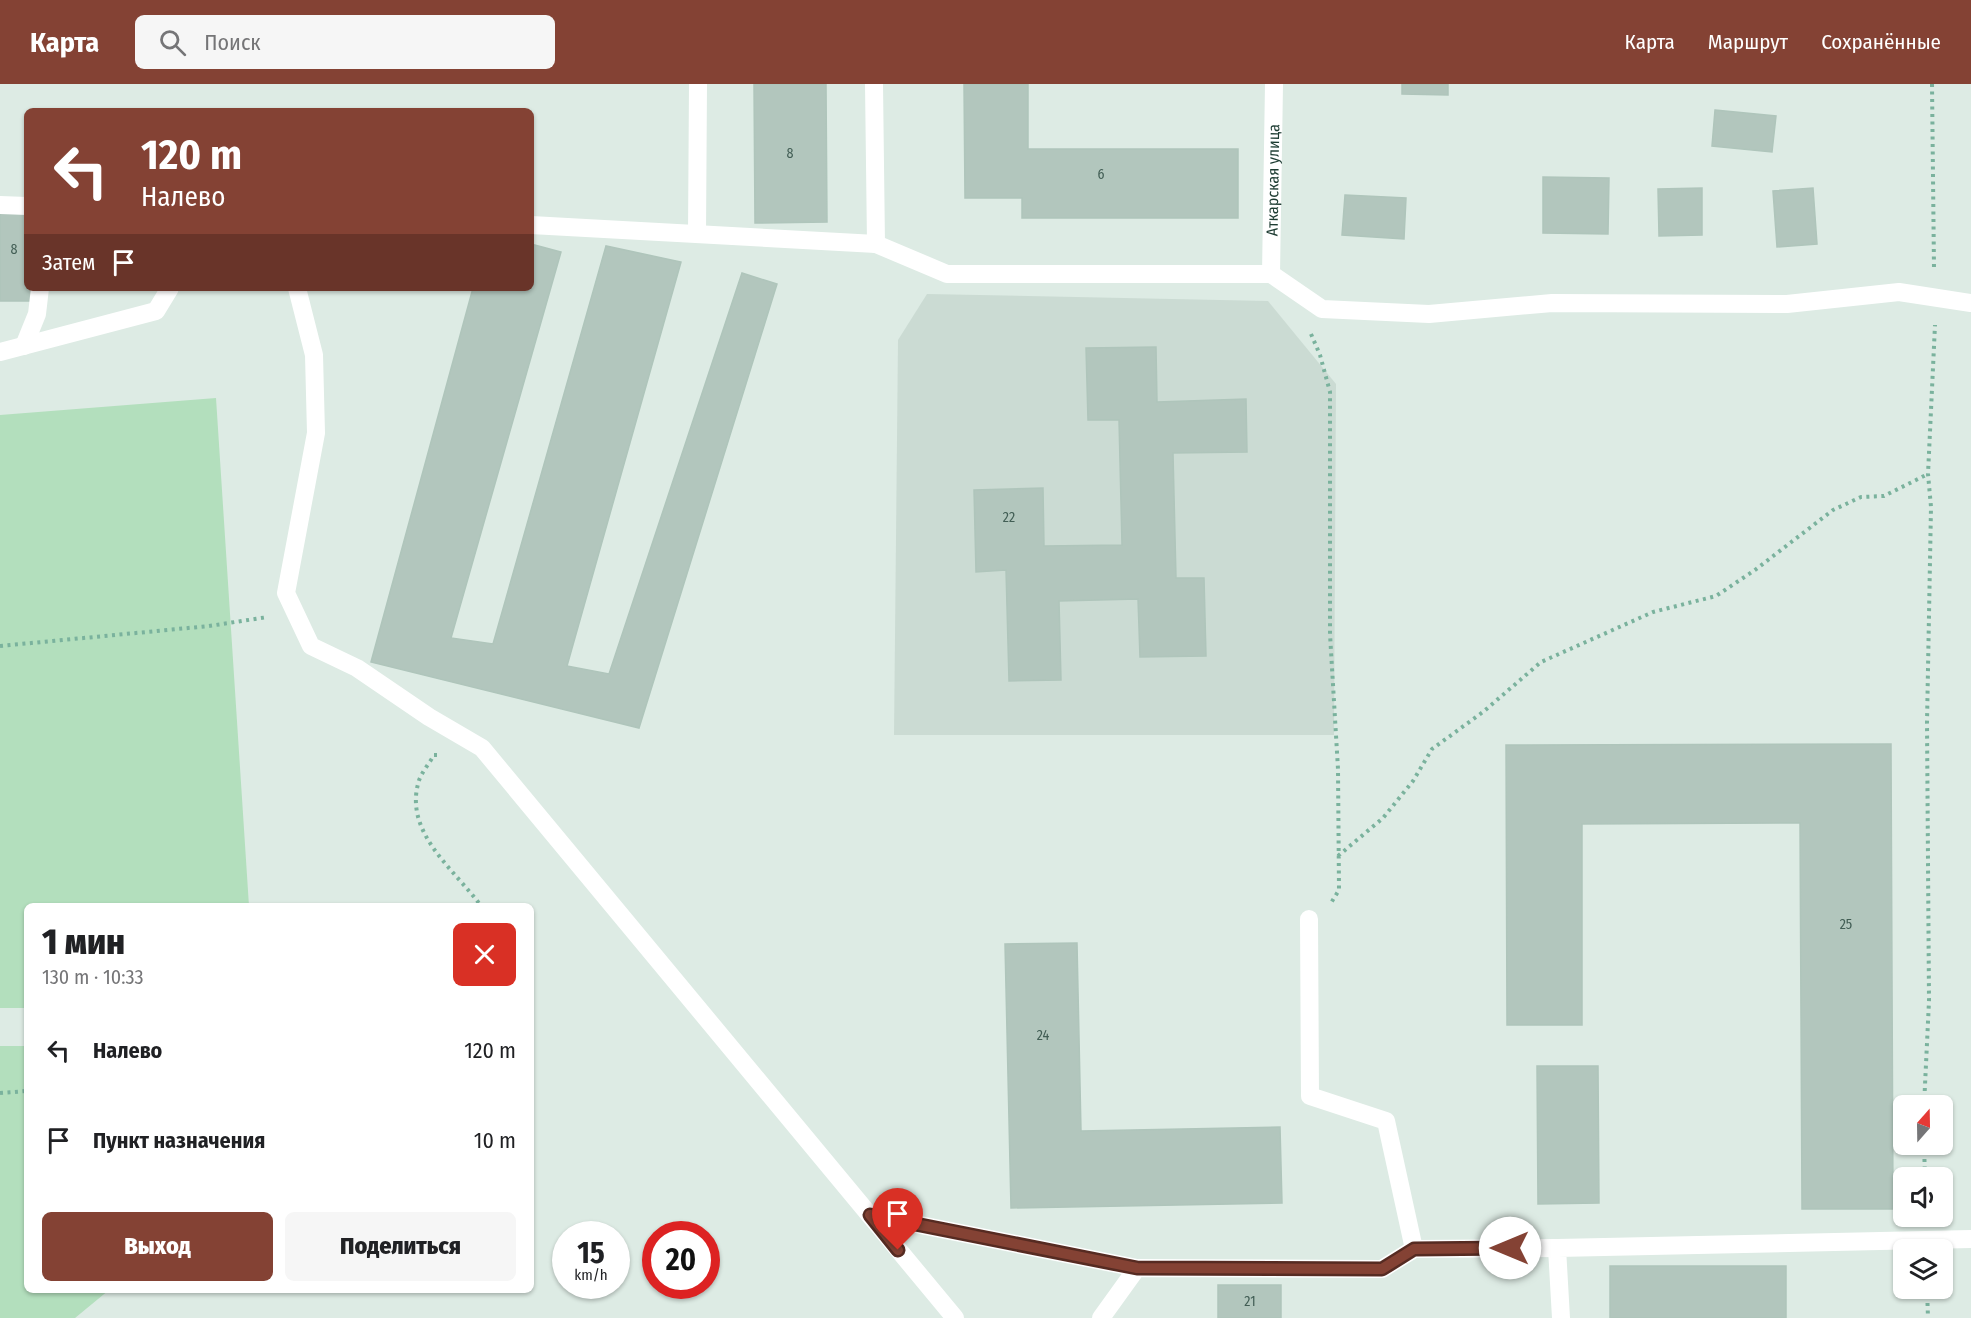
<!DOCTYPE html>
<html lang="ru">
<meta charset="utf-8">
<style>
body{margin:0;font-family:"Fira Sans Condensed",sans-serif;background:#f6f6f6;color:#202124;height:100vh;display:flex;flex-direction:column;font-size:22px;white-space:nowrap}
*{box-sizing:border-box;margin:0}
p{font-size:20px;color:#757577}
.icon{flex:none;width:33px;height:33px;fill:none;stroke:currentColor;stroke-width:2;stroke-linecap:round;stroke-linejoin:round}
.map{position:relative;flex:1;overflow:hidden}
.drawer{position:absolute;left:24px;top:819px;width:510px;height:390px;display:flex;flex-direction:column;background:#fff;border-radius:9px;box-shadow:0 2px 4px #0004}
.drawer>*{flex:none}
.guide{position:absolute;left:24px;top:24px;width:510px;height:183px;border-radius:9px;box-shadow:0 2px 4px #0004;background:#844234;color:#fff;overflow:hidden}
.needle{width:39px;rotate:20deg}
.controls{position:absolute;left:1893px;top:1011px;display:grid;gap:12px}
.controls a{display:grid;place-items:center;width:60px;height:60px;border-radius:9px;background:#fff;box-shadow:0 2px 4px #0004;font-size:30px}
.speed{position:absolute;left:552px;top:1137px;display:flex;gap:12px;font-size:30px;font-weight:700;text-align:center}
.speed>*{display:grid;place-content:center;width:78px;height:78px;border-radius:50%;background:#fff;box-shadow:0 2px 4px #0004;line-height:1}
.speed small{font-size:15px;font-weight:400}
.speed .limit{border:9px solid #d22;background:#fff;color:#111}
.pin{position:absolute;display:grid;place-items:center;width:51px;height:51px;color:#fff;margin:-62px -26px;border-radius:50% 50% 50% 0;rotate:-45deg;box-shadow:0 0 6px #0007}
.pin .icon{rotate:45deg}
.me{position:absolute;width:66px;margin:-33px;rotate:270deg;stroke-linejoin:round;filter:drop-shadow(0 0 4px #0008)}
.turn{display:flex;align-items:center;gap:21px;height:126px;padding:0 18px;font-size:27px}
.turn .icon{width:78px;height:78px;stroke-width:2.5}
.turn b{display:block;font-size:42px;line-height:51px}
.then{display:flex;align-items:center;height:57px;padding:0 18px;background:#0003;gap:12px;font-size:22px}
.round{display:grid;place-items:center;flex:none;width:63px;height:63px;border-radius:9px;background:#f6f6f6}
.overview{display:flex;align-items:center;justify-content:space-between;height:102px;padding:0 18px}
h1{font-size:36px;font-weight:800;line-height:45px}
.action{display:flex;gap:12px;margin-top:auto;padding:12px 18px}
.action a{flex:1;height:69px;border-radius:9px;background:#844234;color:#fff;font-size:24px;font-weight:800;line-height:69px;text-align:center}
.action a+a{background:#f6f6f6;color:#202124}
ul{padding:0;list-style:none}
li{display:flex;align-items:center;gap:18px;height:90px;padding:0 18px}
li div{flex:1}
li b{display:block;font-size:22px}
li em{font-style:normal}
header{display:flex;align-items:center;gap:36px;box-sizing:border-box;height:84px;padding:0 30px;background:#844234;color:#fff}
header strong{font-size:28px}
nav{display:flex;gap:33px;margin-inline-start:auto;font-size:21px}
.search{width:420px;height:54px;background:#f6f6f6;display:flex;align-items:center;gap:15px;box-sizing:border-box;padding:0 21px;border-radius:9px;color:#757577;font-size:22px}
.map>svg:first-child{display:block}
.built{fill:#cbdbd3}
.green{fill:#b3dfbd}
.building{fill:#b2c6bd;stroke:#afc5bb;stroke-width:1.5}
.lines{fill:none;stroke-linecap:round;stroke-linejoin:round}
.path{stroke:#7ab29d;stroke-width:4;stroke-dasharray:3 4.5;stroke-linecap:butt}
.minor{stroke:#fff;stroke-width:18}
.route-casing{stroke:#562b22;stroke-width:15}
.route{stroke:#844234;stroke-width:10}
.labels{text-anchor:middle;stroke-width:4.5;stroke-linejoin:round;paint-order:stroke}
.number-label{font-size:14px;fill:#425e55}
.street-label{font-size:16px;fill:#1d3c32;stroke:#eef7f2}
</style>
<header>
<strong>Карта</strong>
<div class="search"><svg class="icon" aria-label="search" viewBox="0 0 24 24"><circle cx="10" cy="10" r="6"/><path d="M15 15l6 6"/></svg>Поиск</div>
<nav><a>Карта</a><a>Маршрут</a><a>Сохранённые</a></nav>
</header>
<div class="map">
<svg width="1971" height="1234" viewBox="0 0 1971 1234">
<rect width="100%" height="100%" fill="#ddebe4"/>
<!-- built -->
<path class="built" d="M927 210 1268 217 1336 300 1334 651H894L898 256Z"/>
<!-- green -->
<path class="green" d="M216 314 249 822H27V924H0V331Z
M0 962H27V1206H109L75 1234H0Z"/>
<!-- building -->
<path class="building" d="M754 0H826L827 138 755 139Z
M964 0H1028V65H1238V134H1022V114H965Z
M1402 0H1448V11L1402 10Z
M1715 26 1776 32 1772 68 1712 62Z
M1543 93 1609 94 1608 150 1543 149Z
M1702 104V151L1659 152 1658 105Z
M1813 104 1817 160 1777 163 1773 107Z
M1345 111 1406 114 1404 155 1342 151Z
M27 125V204H32V217H0V126Z
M531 160 561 168 451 554 493 560 606 162 681 178 567 582 609 590 742 189 777 200 639 644 371 578 473 204H531Z
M1156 263 1157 318 1246 315 1247 368 1173 369 1176 494H1204L1206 572 1140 573 1138 515 1059 517 1061 596 1009 597 1006 486 976 488 974 406 1043 404 1044 462 1122 461 1119 336H1088L1086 264Z
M1891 660 1893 1125H1802L1800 739 1582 740V941H1507L1506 661Z
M1077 859 1081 1047 1280 1043 1282 1119 1011 1124 1005 860Z
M1537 982H1598L1599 1119 1538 1120Z
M1610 1182H1786V1234H1610Z
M1218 1201H1281V1234H1218Z"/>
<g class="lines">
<!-- path -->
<path class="path" d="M1932 0 1934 185
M1311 250 1320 271 1330 308V550L1338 685 1339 806 1331 819
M0 562 209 542 268 533
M437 671H434C429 680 420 690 418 700 405 750 455 786 481 822
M1338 772 1383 734 1413 697 1432 665 1483 628 1541 578 1653 528 1716 512 1755 486 1833 426 1861 413 1884 412 1928 390
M531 907V932
M0 1009 27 1007
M1924 1022 1929 917 1927 639 1931 423 1928 390 1935 241
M1924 1060 1925 1094
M1927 1204 1928 1234"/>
<!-- minor -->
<g class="minor">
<path d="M874 0 876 160"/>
<path d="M0 121 27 122"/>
<path d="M531 141 876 160 947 190H1271L1322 225 1429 230 1552 219 1787 220 1899 208 1971 219"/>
<path d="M697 150 698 0"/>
<path id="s1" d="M1271 190 1274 0"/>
<path d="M297 204 314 271 316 349 286 509 311 562 357 584 429 633 482 664 955 1234"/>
<path d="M24 262 37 230 40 204"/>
<path d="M0 268 156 227 170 204"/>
<path d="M1309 835 1310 1012 1386 1037 1414 1165"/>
<path d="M870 1131 1137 1184"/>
<path d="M1101 1234 1137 1184 1382 1185 1414 1165 1557 1164"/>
<path d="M1561 1234 1557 1164 1971 1155"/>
</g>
</g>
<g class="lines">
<defs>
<path id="route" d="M898 1166 870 1131 1137 1184 1382 1185 1414 1165 1510 1164"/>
</defs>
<!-- route casing -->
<use href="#route" class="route-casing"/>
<!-- route -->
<use href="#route" class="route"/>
</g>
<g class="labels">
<!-- number labels -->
<g class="number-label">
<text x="790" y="74">8</text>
<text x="1101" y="95">6</text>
<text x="14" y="170">8</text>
<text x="1009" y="438">22</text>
<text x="1846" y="845">25</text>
<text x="1043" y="956">24</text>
<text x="1250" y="1222">21</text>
</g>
<!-- street labels -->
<g class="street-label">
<text dy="6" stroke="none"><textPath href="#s1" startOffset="94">Аткарская улица</textPath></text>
</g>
</g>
</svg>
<div class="controls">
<a><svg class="needle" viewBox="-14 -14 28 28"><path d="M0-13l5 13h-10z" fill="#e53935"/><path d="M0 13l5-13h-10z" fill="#757577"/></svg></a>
<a><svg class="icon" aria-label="sound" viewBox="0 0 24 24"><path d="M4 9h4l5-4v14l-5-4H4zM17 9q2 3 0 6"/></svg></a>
<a><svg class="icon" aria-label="layers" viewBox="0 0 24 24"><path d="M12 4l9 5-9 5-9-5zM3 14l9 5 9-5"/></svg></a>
</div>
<div class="speed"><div>15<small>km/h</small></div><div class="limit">20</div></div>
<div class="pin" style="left:898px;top:1166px;background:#d93025"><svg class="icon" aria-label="arrive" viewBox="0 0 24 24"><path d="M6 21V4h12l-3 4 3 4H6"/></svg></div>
<svg class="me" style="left:1510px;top:1164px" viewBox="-20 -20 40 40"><circle r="19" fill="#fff"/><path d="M0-13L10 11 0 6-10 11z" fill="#844234"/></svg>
<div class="guide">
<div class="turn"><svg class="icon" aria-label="left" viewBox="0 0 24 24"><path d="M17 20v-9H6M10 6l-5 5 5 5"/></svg><div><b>120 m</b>Налево</div></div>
<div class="then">Затем<svg class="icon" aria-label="arrive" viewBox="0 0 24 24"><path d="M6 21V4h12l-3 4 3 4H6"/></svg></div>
</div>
<section class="drawer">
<div class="overview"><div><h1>1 мин</h1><p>130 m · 10:33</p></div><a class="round" style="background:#d93025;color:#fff"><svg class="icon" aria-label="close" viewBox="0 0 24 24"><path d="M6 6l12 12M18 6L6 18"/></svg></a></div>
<ul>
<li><svg class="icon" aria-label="left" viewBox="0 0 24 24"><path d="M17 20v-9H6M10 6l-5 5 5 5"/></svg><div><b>Налево</b></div><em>120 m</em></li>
<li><svg class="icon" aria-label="arrive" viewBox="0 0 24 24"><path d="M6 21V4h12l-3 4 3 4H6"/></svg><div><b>Пункт назначения</b></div><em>10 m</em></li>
</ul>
<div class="action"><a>Выход</a><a>Поделиться</a></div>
</section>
</div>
